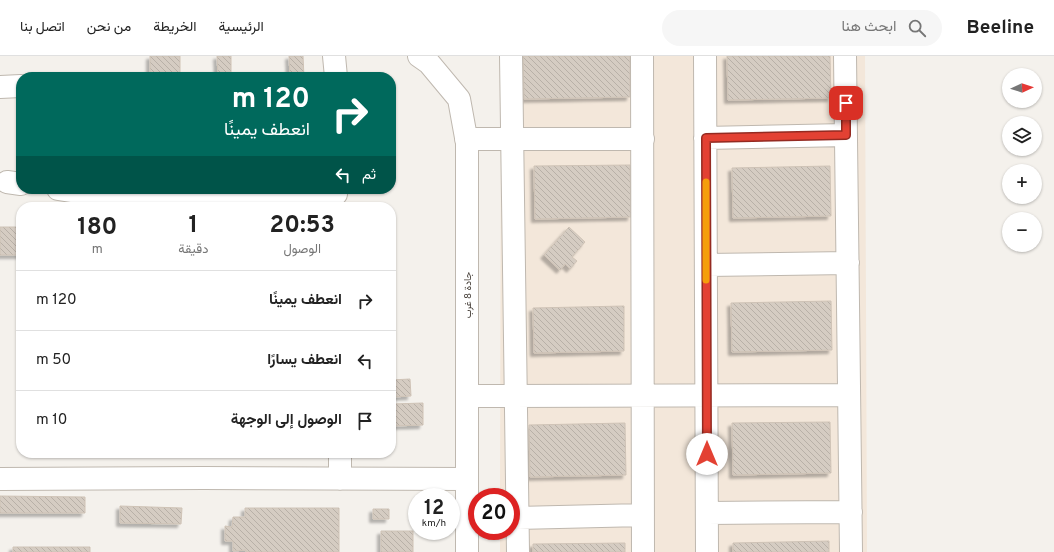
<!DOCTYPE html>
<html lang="ar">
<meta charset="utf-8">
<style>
body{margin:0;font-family:Overpass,Vazirmatn,sans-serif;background:#f6f6f6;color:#222;direction:rtl;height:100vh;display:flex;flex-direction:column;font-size:15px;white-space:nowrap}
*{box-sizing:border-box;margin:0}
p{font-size:13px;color:#767676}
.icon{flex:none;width:22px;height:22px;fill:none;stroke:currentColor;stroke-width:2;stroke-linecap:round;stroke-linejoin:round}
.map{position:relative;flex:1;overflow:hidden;direction:ltr}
.side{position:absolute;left:16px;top:146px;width:380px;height:256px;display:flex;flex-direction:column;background:#fff;border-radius:16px;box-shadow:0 1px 3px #0004;direction:rtl}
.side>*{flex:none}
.top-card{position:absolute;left:16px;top:16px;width:380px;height:122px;border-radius:16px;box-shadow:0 1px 3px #0004;direction:rtl;background:#00695c;color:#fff;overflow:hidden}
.needle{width:26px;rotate:87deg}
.buttons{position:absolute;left:1002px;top:12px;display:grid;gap:8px}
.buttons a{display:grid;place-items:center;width:40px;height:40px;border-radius:50%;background:#fff;box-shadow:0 1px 3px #0004;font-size:20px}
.speed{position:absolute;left:408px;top:432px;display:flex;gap:8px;font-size:20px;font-weight:700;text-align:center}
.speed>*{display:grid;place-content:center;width:52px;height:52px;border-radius:50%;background:#fff;box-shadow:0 1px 3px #0004;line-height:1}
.speed small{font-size:10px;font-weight:400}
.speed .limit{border:6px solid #d22;background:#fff;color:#111}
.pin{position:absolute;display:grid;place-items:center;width:34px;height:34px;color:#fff;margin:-17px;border-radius:8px;box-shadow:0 2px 6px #0006}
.me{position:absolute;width:44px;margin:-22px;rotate:0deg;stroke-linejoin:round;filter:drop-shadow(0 0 3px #0008)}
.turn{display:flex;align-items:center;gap:14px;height:84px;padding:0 20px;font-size:18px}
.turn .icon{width:52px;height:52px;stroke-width:2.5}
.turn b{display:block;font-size:28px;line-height:34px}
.then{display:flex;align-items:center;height:38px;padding:0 20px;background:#0003;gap:8px;font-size:15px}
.eta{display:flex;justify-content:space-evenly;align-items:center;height:68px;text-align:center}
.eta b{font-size:24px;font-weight:700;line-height:28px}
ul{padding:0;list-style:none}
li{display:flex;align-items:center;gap:12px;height:60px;padding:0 20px;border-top:1px solid #e0e0e0}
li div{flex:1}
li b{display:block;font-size:15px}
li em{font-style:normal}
header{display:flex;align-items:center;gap:24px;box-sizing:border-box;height:56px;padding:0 20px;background:#fff;border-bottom:1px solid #e0e0e0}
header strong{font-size:19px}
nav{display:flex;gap:22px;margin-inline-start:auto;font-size:14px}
.search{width:280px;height:36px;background:#f6f6f6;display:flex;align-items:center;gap:10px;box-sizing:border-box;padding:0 14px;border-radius:22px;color:#767676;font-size:15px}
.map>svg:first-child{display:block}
.commercial{fill:#f3e7da}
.building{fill:url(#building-back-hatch);stroke:#cfc3b6;filter:url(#shadow)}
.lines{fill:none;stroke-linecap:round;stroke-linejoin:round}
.minor-casing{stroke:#bfb8af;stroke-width:24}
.minor{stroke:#fff;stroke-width:22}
.route-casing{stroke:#942a21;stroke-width:10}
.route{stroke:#e34133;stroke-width:7}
.slow{stroke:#f59e0b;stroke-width:7}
.labels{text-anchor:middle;stroke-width:3;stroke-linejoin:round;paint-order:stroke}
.street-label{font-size:10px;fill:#48413a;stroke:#fff}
</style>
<header>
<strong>Beeline</strong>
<div class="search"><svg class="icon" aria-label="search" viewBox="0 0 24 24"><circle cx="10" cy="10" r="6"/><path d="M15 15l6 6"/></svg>ابحث هنا</div>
<nav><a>الرئيسية</a><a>الخريطة</a><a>من نحن</a><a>اتصل بنا</a></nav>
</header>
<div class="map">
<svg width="1054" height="496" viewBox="0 0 1054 496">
<defs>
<pattern id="building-back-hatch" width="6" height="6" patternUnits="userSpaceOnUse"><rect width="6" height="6" fill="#d5ccc2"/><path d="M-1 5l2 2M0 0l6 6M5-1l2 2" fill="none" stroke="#b8b0a7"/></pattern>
<filter id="shadow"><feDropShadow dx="-3.5" dy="3.5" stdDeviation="1" flood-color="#0004"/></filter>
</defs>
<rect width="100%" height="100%" fill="#f4f1ec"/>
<!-- commercial -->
<path class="commercial" d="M501 0H865L867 496H500V475H511V441H500Z"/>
<!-- building -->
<path class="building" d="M150 0H180V21H150Z
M217 0H231V21H218Z
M289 0H303L304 21H290Z
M523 0H630V41L524 43Z
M727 0H830L831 42 728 44Z
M630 109 631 161 535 163 534 110Z
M830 110 831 160 733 162 732 112Z
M0 171H21V199H0Z
M569 171 585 186 572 201 577 205 570 213 565 208 560 214 544 199Z
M831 245 832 294 732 296 731 247Z
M624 250V295L534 297 533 252Z
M410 323 411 340 392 341 391 324Z
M423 347V369L392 370V348Z
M830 366 831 417 733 419 732 367Z
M625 367 626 419 530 421 529 369Z
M0 440 85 441V457H0Z
M120 450 182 452 181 468 120 467Z
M245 452H339V496H246V494L233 495V485H225V470L232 471 233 461H245Z
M373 453H389V463H373Z
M381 475H413V496H381Z
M829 485V496H733V487Z
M625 487V496H533V488Z
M13 491H90V496H13Z"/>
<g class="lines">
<defs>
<path id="minor" d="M334 0 336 21
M419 0 429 7 459 43 467 87V496
M511 0 518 496
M642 0 643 496
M705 0 707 496
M845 0 851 496
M0 31 21 30
M705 82 846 79
M466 83H643
M7 126 21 128
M58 133 90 138H336
M706 209 848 207
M467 340 849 339
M340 397V423
M0 423 203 422 467 423
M707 457 851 456
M517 462 643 459"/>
</defs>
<!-- minor casing -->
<use href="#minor" class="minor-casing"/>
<!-- minor -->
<use href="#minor" class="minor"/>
</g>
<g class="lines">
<defs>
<path id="route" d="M707 398 706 82 846 79V47"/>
</defs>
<!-- route casing -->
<use href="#route" class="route-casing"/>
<!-- route -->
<use href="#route" class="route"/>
<!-- slow -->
<path class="slow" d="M706 126V224"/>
</g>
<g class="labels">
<!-- street labels -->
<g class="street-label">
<text transform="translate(467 239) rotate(-90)" y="4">جادة 8 غرب</text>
</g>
</g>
</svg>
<div class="buttons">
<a><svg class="needle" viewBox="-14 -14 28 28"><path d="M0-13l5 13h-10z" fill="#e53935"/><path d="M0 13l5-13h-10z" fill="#767676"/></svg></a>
<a><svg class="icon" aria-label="layers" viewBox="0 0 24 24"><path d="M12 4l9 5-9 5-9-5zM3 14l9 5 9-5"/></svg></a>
<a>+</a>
<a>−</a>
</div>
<div class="speed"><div>12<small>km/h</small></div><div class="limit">20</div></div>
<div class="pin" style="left:846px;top:47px;background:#d93025"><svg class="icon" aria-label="arrive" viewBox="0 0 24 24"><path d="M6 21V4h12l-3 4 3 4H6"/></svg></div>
<svg class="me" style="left:707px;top:398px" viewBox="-20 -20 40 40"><circle r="19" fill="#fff"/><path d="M0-13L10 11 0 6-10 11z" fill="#e34133"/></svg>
<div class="top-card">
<div class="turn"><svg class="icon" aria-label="right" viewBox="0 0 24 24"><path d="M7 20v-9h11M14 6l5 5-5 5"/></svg><div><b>120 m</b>انعطف يمينًا</div></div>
<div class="then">ثم<svg class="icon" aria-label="left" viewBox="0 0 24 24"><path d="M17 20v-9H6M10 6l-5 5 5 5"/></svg></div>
</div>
<section class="side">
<div class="eta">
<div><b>20:53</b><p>الوصول</p></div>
<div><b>1</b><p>دقيقة</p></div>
<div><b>180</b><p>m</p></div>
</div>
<ul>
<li><svg class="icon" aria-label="right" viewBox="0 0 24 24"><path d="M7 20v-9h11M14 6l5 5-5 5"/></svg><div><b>انعطف يمينًا</b></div><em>120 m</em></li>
<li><svg class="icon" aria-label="left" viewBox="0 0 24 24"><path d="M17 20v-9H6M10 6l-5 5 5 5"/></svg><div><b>انعطف يسارًا</b></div><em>50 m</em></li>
<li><svg class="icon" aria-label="arrive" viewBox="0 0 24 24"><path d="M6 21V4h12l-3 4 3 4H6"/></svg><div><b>الوصول إلى الوجهة</b></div><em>10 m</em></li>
</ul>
</section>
</div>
